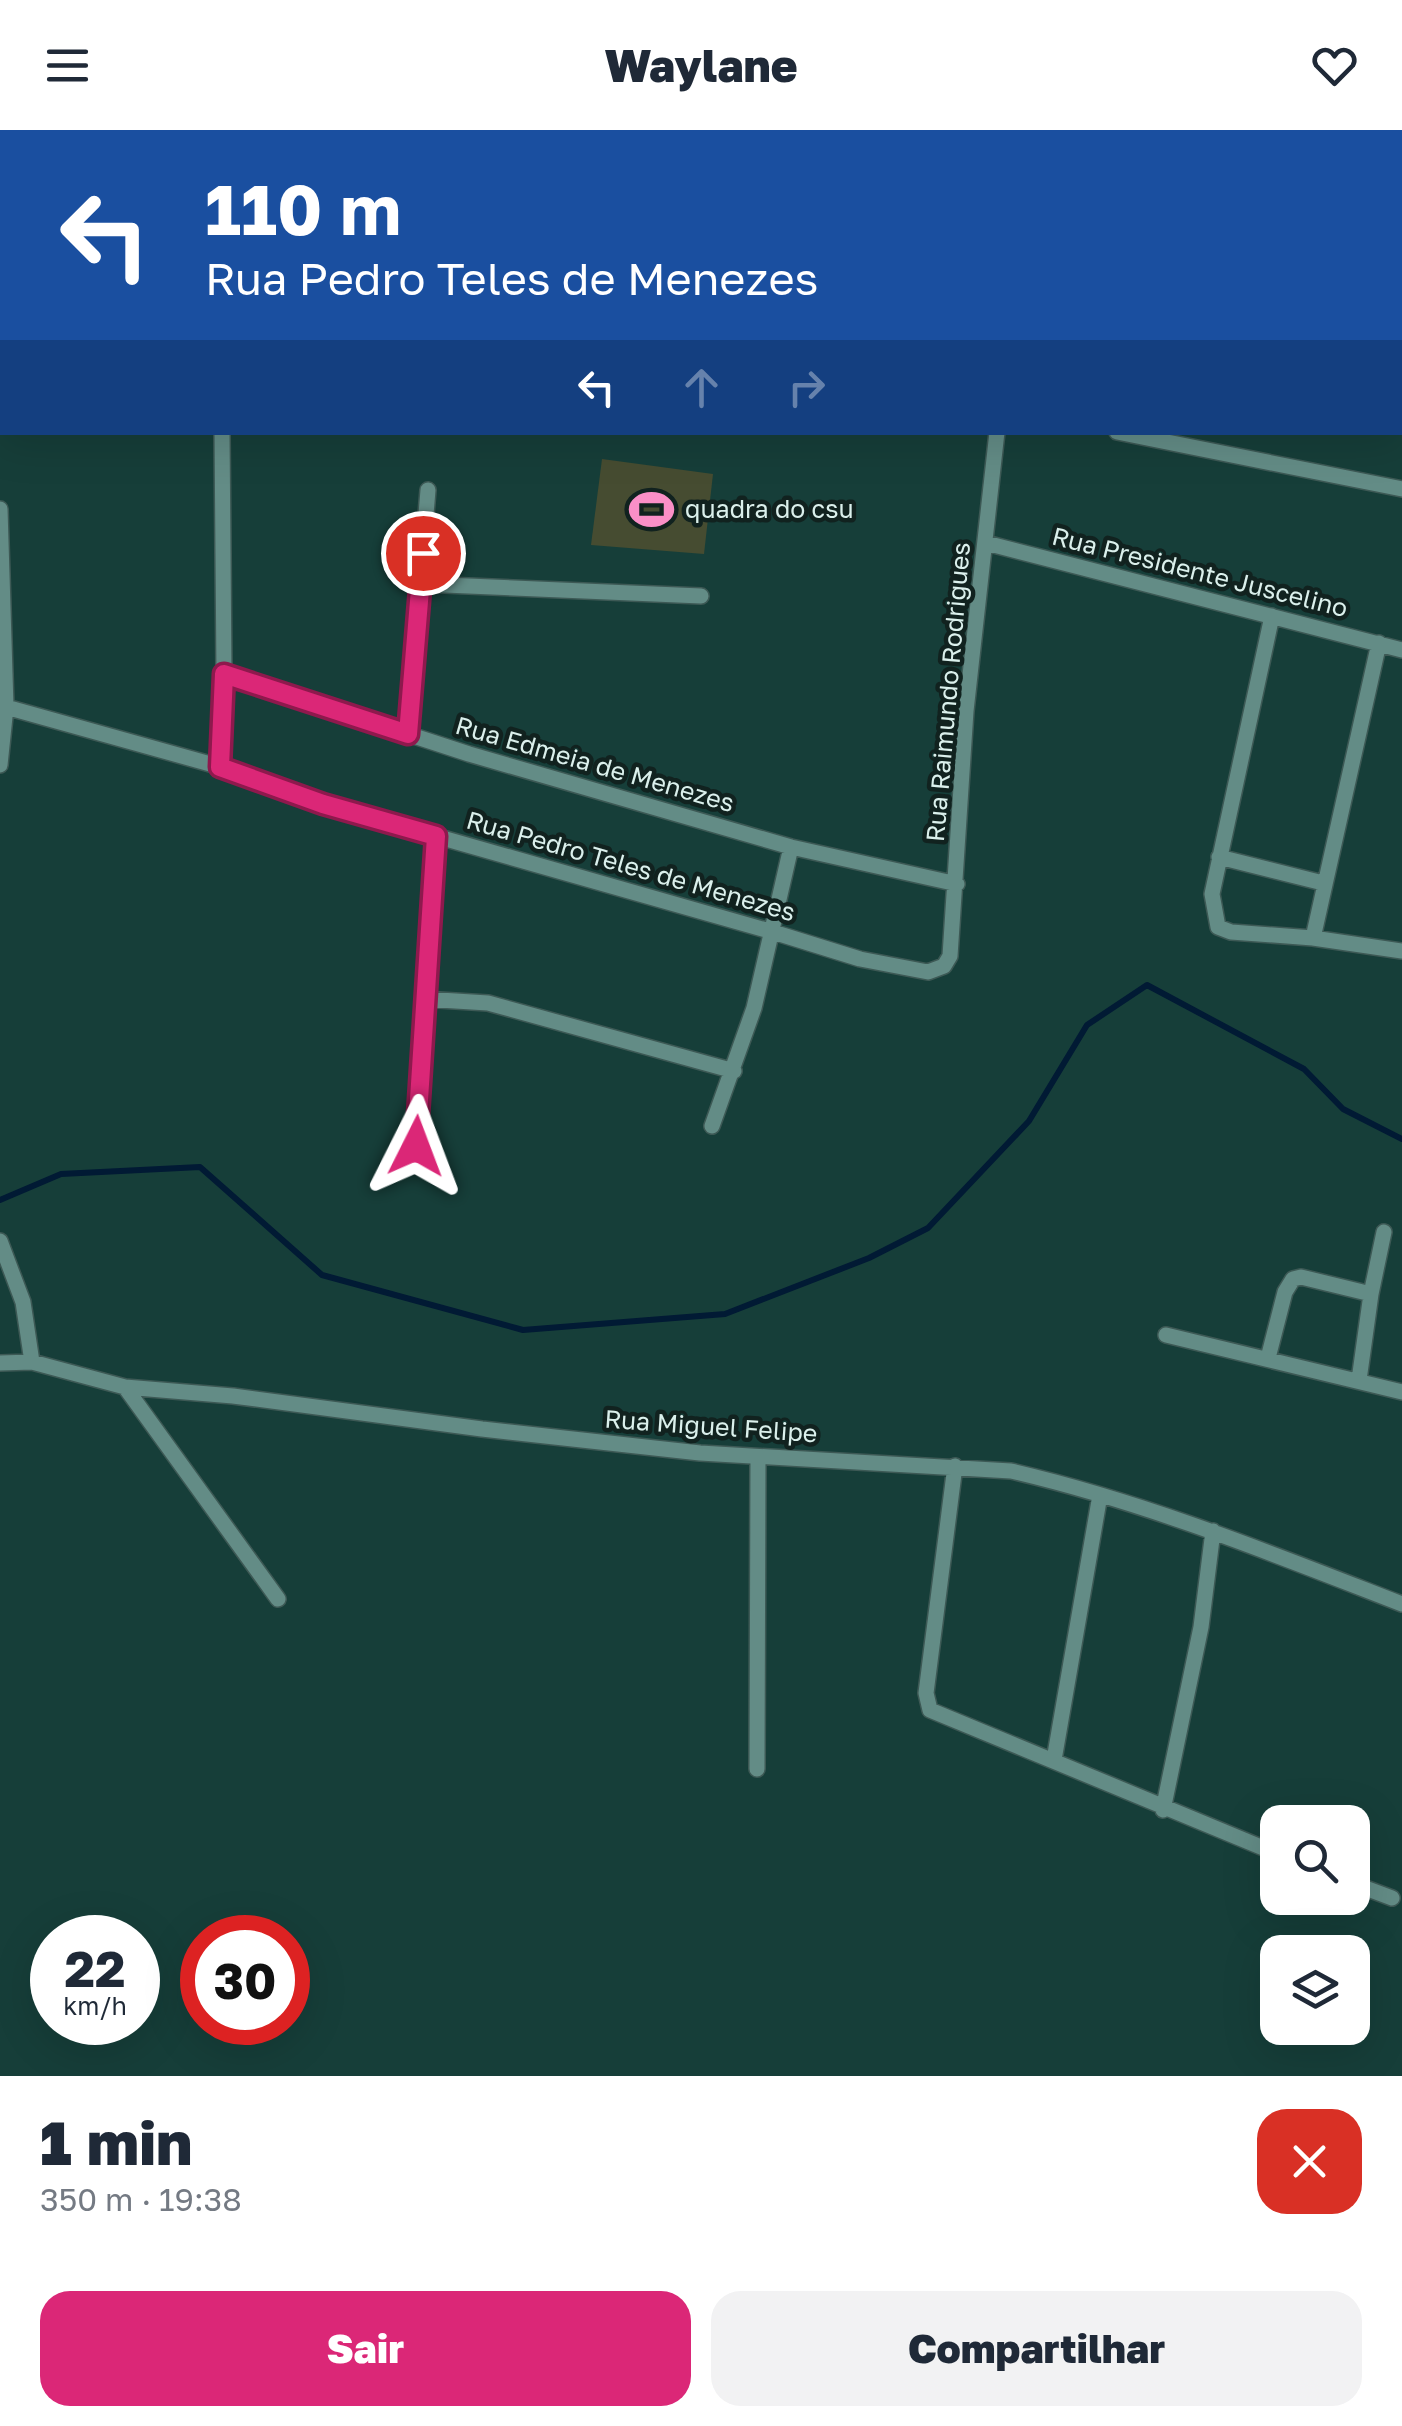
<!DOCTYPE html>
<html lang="pt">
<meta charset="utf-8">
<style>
body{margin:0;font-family:"Golos Text",sans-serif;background:#f2f2f3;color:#1f2937;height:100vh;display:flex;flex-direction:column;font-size:38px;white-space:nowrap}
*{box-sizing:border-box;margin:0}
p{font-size:32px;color:#747a83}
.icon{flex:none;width:55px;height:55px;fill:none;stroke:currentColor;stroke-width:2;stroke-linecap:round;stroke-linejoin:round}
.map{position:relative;height:1946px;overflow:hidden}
.side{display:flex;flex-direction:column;background:#fff;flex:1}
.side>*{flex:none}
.banner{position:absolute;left:0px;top:0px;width:1402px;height:305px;box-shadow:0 10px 40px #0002;background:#1a4fa0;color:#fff;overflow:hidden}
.controls{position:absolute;left:1260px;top:1675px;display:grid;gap:20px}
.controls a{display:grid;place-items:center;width:110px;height:110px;border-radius:20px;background:#fff;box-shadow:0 10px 40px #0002;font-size:50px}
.speed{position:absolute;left:30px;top:1785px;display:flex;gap:20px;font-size:50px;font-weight:700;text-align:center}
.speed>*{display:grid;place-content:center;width:130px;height:130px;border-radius:50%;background:#fff;box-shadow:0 10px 40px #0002;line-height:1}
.speed small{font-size:25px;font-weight:400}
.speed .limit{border:15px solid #d22;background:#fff;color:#111}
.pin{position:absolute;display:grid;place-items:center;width:85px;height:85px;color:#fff;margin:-42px;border:5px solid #fff;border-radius:50%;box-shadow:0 2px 10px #0007}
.me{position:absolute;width:110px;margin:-55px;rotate:3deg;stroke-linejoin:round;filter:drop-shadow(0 0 8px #0008)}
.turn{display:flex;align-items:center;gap:35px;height:210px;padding:0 40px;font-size:45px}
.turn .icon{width:130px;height:130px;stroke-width:2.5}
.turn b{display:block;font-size:70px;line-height:85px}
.lanes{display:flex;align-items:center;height:95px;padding:0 40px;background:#0003;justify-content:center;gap:50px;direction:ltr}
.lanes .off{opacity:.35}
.round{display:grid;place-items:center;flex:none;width:105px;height:105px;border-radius:30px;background:#f2f2f3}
.overview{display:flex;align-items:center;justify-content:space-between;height:170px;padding:0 40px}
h1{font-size:60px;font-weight:800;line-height:75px}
.primary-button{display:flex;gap:20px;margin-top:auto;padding:20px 40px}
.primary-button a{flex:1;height:115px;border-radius:30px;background:#db2777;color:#fff;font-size:40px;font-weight:800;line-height:115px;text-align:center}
.primary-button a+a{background:#f2f2f3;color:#1f2937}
header{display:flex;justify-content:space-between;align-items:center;height:130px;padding:0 40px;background:#fff;font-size:45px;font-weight:800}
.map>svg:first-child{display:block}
.green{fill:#464c31}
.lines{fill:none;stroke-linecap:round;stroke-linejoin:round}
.stream{stroke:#011a34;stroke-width:6}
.minor-casing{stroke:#3d5955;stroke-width:18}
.minor{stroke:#638c86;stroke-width:15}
.route-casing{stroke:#8e194d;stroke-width:25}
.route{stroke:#db2777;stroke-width:18}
.labels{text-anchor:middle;stroke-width:9;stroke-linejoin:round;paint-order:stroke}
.poi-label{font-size:25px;fill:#dbf0ec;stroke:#11221f;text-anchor:start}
.street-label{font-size:25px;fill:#dbf0ec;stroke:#11221f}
</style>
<header><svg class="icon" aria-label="menu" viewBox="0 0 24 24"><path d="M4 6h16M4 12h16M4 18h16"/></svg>Waylane<svg class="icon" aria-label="heart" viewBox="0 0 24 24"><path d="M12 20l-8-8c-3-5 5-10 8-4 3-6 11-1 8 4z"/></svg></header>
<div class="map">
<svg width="1402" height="1946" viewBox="0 0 1402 1946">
<rect width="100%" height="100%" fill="#163e39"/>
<!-- green -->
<path class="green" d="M602 329 713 344 704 424 591 415Z"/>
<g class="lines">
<!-- stream -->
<path class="stream" d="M0 1070 61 1044 200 1037 322 1145 523 1200 725 1184 869 1128 928 1098 1029 991 1087 895 1147 855 1304 939 1343 979 1402 1009"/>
<defs>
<path id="minor" d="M219 0V2
M629 2V0
M982 2V0
M1353 2V0
M0 73 1 0
M0 96H2
M1400 184H1402
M1117 302 1402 359
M0 379 6 577 0 635
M986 413 1402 520
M421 454 701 466
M1272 486 1212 764 1218 797 1231 802 1313 808 1402 821
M224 544 469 624 791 717 957 754
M6 577 221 637 323 674 773 802 860 829 928 842 944 836 950 826 966 581 997 302
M408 604 428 360
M221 637 224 544 222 302
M1219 727 1323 753
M1313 808 1379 513
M423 869 488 873 734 941
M712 996 754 878 791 717
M416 1016 435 706
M0 1111 23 1172 32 1232
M1166 1205 1402 1262
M1268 1228 1285 1162 1293 1149 1301 1147 1371 1164
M0 1233 32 1232 125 1257 233 1266 482 1299 700 1323 1011 1341C1145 1372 1273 1424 1402 1474
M1359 1250 1371 1164 1384 1102
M125 1257 278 1469
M955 1336 926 1563 930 1580 1278 1724
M1054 1630 1100 1365
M757 1639 758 1327
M1163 1680 1201 1497 1213 1401
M1352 1753 1392 1768"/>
</defs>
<!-- minor casing -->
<use href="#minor" class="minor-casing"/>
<!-- minor -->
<use href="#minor" class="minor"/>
</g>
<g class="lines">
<defs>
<path id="route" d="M416 1016 436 706 323 674 220 637 224 544 408 604 423 423"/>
</defs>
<!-- route casing -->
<use href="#route" class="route-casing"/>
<!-- route -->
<use href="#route" class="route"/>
</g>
<!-- icons -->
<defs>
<symbol id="stadium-bare" viewBox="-9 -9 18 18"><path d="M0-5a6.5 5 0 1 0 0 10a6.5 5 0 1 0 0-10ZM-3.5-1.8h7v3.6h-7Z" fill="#fa8fc7" stroke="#11221f" stroke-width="2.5" paint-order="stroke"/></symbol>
</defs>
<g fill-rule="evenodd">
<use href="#stadium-bare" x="620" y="348" width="63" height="63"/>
</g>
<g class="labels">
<!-- poi labels -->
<g class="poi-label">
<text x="685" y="388">quadra do csu</text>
</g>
<!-- street labels -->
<g class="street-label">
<text transform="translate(1200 442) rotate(14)" y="9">Rua Presidente Juscelino</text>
<text transform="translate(948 562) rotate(-85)" y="9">Rua Raimundo Rodrigues</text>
<text transform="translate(595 634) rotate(16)" y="9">Rua Edmeia de Menezes</text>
<text transform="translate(631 736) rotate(16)" y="9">Rua Pedro Teles de Menezes</text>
<text transform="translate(711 1296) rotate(4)" y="9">Rua Miguel Felipe</text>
</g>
</g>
</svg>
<div class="controls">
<a><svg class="icon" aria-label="search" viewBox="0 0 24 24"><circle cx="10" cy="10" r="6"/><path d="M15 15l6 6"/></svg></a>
<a><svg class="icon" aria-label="layers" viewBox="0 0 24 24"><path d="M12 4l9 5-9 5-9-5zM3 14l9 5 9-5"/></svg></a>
</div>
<div class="speed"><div>22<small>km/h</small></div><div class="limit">30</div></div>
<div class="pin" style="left:423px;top:423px;background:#d93025"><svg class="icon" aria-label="arrive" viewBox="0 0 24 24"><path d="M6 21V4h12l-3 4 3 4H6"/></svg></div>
<svg class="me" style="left:416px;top:1016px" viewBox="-20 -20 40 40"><path d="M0-17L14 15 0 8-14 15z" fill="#db2777" stroke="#fff" stroke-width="4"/></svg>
<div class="banner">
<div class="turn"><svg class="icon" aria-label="left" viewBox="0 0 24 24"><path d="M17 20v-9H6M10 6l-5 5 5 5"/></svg><div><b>110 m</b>Rua Pedro Teles de Menezes</div></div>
<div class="lanes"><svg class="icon" aria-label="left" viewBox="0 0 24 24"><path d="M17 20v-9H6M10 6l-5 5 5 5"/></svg><svg class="icon off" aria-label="ahead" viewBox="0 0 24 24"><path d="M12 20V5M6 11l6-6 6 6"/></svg><svg class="icon off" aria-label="right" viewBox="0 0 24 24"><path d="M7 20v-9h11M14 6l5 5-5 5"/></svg></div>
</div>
</div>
<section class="side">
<div class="overview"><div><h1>1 min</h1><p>350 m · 19:38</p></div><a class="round" style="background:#d93025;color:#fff"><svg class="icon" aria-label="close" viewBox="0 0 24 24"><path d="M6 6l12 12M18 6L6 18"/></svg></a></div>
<div class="primary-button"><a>Sair</a><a>Compartilhar</a></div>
</section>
